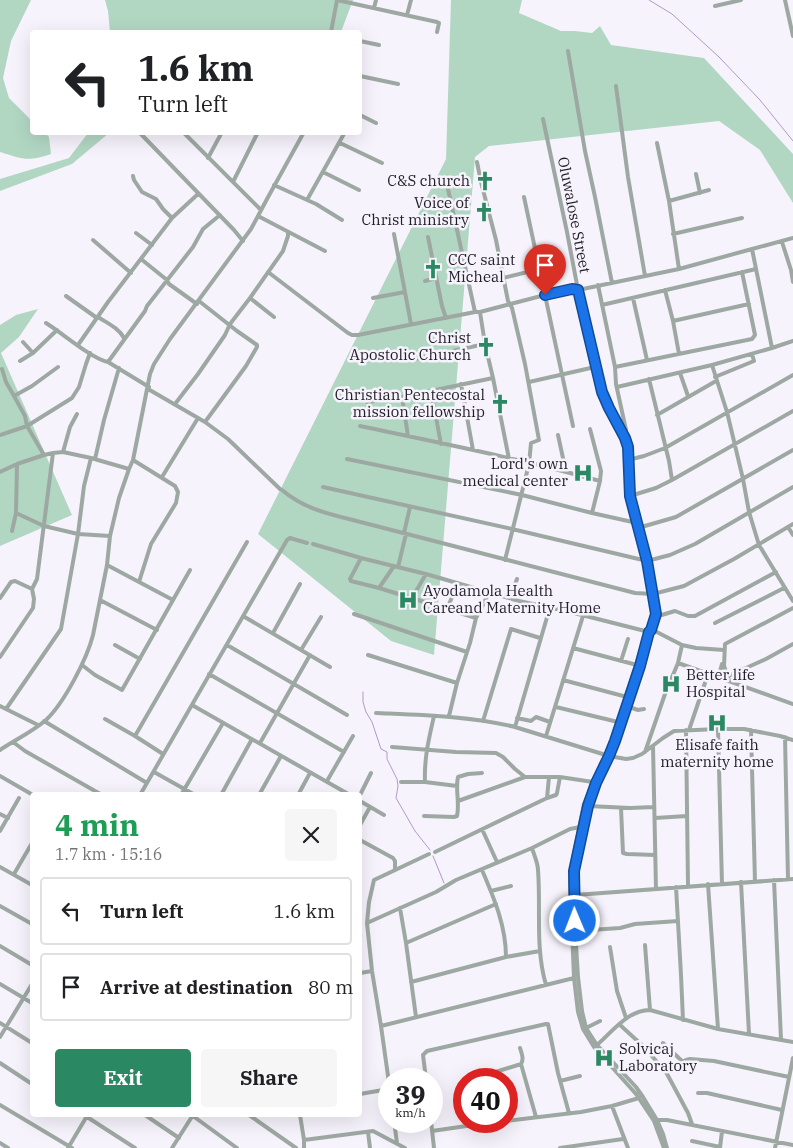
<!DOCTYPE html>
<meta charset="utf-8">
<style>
body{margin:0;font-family:"IBM Plex Serif",serif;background:#f6f6f6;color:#202124;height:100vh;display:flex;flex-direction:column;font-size:19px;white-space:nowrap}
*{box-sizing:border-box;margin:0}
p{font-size:16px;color:#757577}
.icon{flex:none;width:28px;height:28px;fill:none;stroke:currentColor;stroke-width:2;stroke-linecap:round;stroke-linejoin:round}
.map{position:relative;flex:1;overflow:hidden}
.panel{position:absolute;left:30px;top:792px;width:332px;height:325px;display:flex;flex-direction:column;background:#fff;border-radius:5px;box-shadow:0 5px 20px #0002}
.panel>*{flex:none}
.guide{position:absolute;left:30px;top:30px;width:332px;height:105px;border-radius:5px;box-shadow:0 5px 20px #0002;background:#fff;color:#202124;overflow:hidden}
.speed{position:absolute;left:378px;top:1068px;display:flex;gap:10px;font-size:25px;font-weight:700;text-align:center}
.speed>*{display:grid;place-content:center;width:65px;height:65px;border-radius:50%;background:#fff;box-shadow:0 5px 20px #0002;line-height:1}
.speed small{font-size:12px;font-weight:400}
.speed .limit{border:8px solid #d22;background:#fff;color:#111}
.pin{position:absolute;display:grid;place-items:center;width:42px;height:42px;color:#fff;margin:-51px -21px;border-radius:50% 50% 50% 0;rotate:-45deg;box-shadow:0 0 5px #0007}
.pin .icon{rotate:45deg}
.me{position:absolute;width:55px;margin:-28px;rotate:359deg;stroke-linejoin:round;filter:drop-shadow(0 0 4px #0008)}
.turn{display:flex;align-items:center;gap:18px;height:105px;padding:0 25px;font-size:22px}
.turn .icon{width:65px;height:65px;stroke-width:2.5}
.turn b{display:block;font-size:35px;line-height:42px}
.round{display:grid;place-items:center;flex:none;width:52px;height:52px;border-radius:5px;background:#f6f6f6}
.summary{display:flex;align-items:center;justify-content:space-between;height:85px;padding:0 25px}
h1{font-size:30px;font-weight:700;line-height:38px;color:#1e9e55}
.action{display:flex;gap:10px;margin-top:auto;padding:10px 25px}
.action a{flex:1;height:58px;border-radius:5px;background:#2a8962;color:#fff;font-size:20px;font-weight:700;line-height:58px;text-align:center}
.action a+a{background:#f6f6f6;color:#202124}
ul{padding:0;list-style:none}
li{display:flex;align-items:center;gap:15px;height:68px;margin:0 10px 8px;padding:0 15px;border:2px solid #e0e0e0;border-radius:5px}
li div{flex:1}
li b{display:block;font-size:19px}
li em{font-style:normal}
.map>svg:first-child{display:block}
.green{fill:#b1d7c3}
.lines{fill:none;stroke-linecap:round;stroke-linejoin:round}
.stream{stroke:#af9ac7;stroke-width:1}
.minor{stroke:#9ea8a2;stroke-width:4}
.route-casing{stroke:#114b97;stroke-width:12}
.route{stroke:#1a73e8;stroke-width:9}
.labels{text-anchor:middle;stroke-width:5;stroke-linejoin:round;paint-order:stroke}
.poi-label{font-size:15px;fill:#221e27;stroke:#f7f3fc;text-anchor:end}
.street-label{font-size:15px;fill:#221e27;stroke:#f7f3fc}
</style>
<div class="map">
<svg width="793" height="1148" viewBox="0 0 793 1148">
<rect width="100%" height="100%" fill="#f7f3fc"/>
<!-- green -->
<path class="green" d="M0 0H31L11 41 3 78 9 98 32 121V132L45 133 49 137 51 154C27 162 23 159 0 152Z
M105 0H353L341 32H110L108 11Z
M451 0H522L519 13 561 31H575L592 33 600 26 611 45 704 58 793 154V203L760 150 719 121 489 146 475 157 434 655 391 641 258 534 446 159Z
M88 133H109L72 164 0 191V179L69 158Z
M38 309 19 337 1 353 72 515 0 546V325L16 315Z"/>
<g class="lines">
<!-- stream -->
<path class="stream" d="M649 0 672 14 719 57 760 100 793 141
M363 692V702L366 712 372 722 381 749 387 752V759L397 779 398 786 396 798 415 831 430 850
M433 856 444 883"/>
<!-- minor -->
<path class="minor" d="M337 0 437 22 439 23 437 32
M785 0 793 36
M715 6 741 0
M374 8 376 0
M407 15 411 0
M331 32 337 0
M360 41 379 45
M568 51 585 151 595 197 612 283
M360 76 398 84
M616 86 628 177 645 276
M360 115 376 123
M543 119 567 232 578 290 595 367 605 400 625 437 628 447 630 496 647 561 656 614 651 629 647 635 641 649 607 756 593 782 584 804 573 859 570 882 574 978 578 1012 583 1029 594 1047 636 1094 654 1121 664 1148
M139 132 234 230 243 241
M183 132 261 210
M340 143 382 163
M657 143 669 201 679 269
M208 158 222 132
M477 162 481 182 496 240 508 301 512 308 525 364 539 440 531 443 529 464 505 560
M323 172 359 190
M696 174 700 193
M133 176 134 180 142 192 156 199 163 209 172 218
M233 182 258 132
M274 185 316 204 342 220
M448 189 475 312
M524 197 573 426
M307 200 345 132
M669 201 709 190
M258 216 325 251
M136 233 152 245
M394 234 411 324
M673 234 742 218
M428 237 442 306 446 318
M93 240 131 273
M782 242 791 270 793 282
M752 249 793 238
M141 259 167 280 169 284 197 304
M268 272 348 333 352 335H358L475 312H480L545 295 572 289 578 290 679 269 752 249 772 348 712 365 617 387
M503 278 540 269
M425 281 436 278
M598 285 615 367 616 384 626 430 625 437
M665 290 673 321 679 354
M66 296 97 318
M250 298 274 317
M373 298 405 292
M633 298 647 360
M199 301 237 331 257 345V347L246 366 205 422
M602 305 756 269
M480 312 485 344 493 378 509 459
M98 317C107 323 119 328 124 338
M673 321 749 304
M46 323C61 332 92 359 108 362L149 387
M23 342 33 353
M78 345 108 302 172 218 198 194
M772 348 793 341
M410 360 485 344
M20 361 33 353 57 330
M108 362 145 311 147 306 193 247 203 229 220 215
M712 365 727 412 743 479 749 512 759 545 793 601
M615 367 752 339 755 335 742 272
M2 369 6 382 14 396 25 416 27 426 44 455
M680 373 688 396
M715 377 754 361 752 354
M649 379 669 461 672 480
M529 382 595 367
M461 384 473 450
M148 389 205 422 228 439 280 489
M431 391 441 444
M14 396 32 386 58 367
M402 397 408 436
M367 402 402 397 493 378
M175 404 198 374 225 335 230 324 250 298 283 251 288 236V232
M657 415 716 381
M360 426C440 443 521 459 600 481
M590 429 601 471 600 481 592 513
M0 435 27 426 72 398 79 387 86 364 90 353
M558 435 566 472
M63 452 70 427 77 414
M95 459 104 420 119 368
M347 459 522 495 592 513 637 523
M133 460 175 486 178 492 176 503 151 544 139 582
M628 460 644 456 665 448 793 375
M0 472 17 464 44 455 53 453 63 452 91 458 129 469
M162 477 198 418
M323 487 512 529 647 561 670 555 695 544 793 487
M282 490C302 507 324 513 349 519L635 593 653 594 684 586 734 559 793 524
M630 496 656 488 672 480 793 411
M16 513 44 526 78 534 110 536
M788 527 793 535
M638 528 676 517 793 450
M12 531 16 513 17 464
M404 533 410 507
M313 544 361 558 426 574 519 601 570 612 649 632
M361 558 350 579 351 581 379 588 476 618
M107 565 173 600
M398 567 406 534
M379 588 394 566
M0 598 11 582 15 581 32 589
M412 598 426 574
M510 598 517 579
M100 600 157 630
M447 609 458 583
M354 614 467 652
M243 616 330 667
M655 617 675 611 688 616H695L776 572
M715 623 784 588
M651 629 682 645 696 648 724 650
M273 633 300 584
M115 645 140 659
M227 645 347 715
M573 648 637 665
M301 650 321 617
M368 655 457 683
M0 657 33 608 34 599 32 589 37 579 53 453
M621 661 628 639
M678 663 793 704
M82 665 95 675 122 690 190 570
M209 674 344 752
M726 677 766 659 793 644
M718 678 722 664
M563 680 627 697
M729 680 724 666 725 644 793 608
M192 705 350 795
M0 706 38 725
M626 706 638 710 644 709
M556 707 618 722
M6 709 61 629 78 534 84 486 91 458
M376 713C422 715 470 716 515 727L609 756 626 759 633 758 642 754 663 738 674 731 718 729H744L780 736 793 740
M449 716 457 683 470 643 476 618 489 593
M517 718 531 721 536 717 550 722
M105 719 135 736 163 754
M44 721 147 783
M483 721 511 629 540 638
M515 727 550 607
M718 729 722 884
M686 730 688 886
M689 730 708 674
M751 730 755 882
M135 736 247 542
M546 736 583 616
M785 737 788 879
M616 738 648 637
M13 742 25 751 102 795
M260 743 310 655
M653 746 656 889
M392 747 456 752 496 753 503 757 515 769 525 777
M0 750C15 740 32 732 46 720 64 703 87 659 93 635L107 565 110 536 119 498 129 469 133 460 150 374 154 364 170 339 251 229 267 199 304 132
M645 752 665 694 678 663 682 645
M608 758 596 783 589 801 574 871 576 944 578 977 582 1011 586 1028 597 1045 636 1087 643 1097 657 1120 663 1134 667 1148
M154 772 195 795
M0 776 33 795
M327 781 353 736
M401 782H425L457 786
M425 782C424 758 429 738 434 716
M140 795 287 540 290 538 307 543
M181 795 223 723
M221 795 252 739
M259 795 281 756
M298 795 310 773
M360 795 371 773
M547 798 549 777
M360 801 384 815
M458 801 525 777H560L593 782
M588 806 630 808 654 807
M621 808 623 853 627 854 655 855
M0 814 8 818
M424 816 454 817 457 816C460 803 455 789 458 777L468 774 482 773
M655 818 687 816
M360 825 370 807
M482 829 497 862
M0 831 19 798
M360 840 393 858 395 861V870
M532 848C534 855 538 863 538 870 541 908 535 948 546 985
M435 852 547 798 556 795 557 793 560 777
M0 867 32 885
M482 870C494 898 506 926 506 957
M14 874 32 843
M774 880 781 1040
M741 882 749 1034
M708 884 718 1029
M676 887 681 975 683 1020
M491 891 511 886
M575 895 793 879
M0 906 32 924
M400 908 406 943 416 1017
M367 923 436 892 456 880 532 848 570 829 580 827
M576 931 620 928 635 924 678 921
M406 943 496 904
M645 945 650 1010
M0 946 32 965
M610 947 617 991 626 1018
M360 973 372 971
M411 982 506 957 540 951
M0 984 32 1003
M0 1023 32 1043
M619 1024 643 1046 666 1072 688 1113 692 1124
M381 1026 574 978
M586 1028 600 1021
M0 1037 32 984
M663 1043 683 1062
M597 1045C613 1031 628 1010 650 1010L718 1029 793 1042
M520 1048C522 1054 524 1059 521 1064L536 1117
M0 1063 32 1084
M666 1072 686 1060 690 1059 714 1061 789 1077
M426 1079 423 1055 427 1051 546 1024H548L558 1073 569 1113
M473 1079 521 1064
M560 1081 580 1076
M389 1083 381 1026 372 971 367 923 369 902 374 880 429 854
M464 1083V1087
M698 1093H707L782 1110
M360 1094 389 1089
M0 1105 72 1148
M612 1106 628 1148
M84 1115 135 1148
M145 1115 179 1138
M249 1115 296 1148
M300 1115 304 1140V1148
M193 1116 237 1148
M657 1120H667L793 1145
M394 1121 397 1143
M431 1121 434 1148
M506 1121 581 1112 612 1106 639 1098
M432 1131 501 1121
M368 1132 370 1148
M304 1140 373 1131 405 1148
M692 1141 720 1147
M0 1143 8 1148
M68 1148 87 1116
M172 1148 193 1115
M560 1148 623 1139
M720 1148 722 1131
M775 1148 793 1058"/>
</g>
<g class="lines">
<defs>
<path id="route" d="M545 295 572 289 578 290 602 392 609 408 625 438 628 447 630 496 647 561 656 614 651 630 649 632 640 666 615 741 609 756 596 783 588 806 574 871 575 921"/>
</defs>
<!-- route casing -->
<use href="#route" class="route-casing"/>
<!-- route -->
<use href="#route" class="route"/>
</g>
<!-- icons -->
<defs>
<symbol id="church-bare" viewBox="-9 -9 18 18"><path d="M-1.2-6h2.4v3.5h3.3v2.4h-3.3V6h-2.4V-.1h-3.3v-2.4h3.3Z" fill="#2a8962" stroke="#f7f3fc" stroke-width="2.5" paint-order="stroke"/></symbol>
<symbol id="hospital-bare" viewBox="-9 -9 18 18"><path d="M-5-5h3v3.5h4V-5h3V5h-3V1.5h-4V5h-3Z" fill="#2a8962" stroke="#f7f3fc" stroke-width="2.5" paint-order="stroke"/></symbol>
</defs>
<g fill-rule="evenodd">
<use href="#church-bare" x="471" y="167" width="28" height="28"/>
<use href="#church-bare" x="470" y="198" width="28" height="28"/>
<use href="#church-bare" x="419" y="255" width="28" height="28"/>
<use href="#church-bare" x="472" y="333" width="28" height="28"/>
<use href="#church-bare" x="486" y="390" width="28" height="28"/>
<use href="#hospital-bare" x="569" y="459" width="28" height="28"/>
<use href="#hospital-bare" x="394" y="586" width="28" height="28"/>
<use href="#hospital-bare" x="657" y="670" width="28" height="28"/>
<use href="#hospital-bare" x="703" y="709" width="28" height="28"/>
<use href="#hospital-bare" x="590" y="1044" width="28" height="28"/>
</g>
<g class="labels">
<!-- poi labels -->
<g class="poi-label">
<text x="470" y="186">C&amp;S church</text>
<text x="469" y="208">Voice of<tspan x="469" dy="17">Christ ministry</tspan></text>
<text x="448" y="265" text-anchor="start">CCC saint<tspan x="448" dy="17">Micheal</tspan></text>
<text x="471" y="343">Christ<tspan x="471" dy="17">Apostolic Church</tspan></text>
<text x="485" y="400">Christian Pentecostal<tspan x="485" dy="17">mission fellowship</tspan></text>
<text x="568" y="469">Lord's own<tspan x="568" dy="17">medical center</tspan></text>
<text x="423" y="596" text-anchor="start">Ayodamola Health<tspan x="423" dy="17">Careand Maternity Home</tspan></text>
<text x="686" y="680" text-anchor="start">Better life<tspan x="686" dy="17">Hospital</tspan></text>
<text x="717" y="750" text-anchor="middle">Elisafe faith<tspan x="717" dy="17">maternity home</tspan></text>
<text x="619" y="1054" text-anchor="start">Solvicaj<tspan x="619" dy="17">Laboratory</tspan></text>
</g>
<!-- street labels -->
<g class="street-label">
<text transform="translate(574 215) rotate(79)" y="5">Oluwalose Street</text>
</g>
</g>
</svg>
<div class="speed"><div>39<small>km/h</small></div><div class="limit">40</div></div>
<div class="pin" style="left:545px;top:295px;background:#d93025"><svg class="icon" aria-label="arrive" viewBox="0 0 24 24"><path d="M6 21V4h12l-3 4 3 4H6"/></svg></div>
<svg class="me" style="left:575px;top:921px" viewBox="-20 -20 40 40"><circle r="17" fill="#1a73e8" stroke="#fff" stroke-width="3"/><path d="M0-11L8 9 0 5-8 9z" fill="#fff"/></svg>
<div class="guide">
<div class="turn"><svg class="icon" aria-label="left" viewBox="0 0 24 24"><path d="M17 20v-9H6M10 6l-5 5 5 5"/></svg><div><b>1.6 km</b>Turn left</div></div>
</div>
<section class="panel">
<div class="summary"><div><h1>4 min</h1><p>1.7 km · 15:16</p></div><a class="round"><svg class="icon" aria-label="close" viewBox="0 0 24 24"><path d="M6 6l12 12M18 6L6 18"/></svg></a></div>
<ul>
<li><svg class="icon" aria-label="left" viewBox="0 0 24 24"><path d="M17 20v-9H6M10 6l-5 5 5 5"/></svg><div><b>Turn left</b></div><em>1.6 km</em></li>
<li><svg class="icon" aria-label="arrive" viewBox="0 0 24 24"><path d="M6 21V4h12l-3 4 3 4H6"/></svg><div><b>Arrive at destination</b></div><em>80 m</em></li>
</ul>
<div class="action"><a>Exit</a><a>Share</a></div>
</section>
</div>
